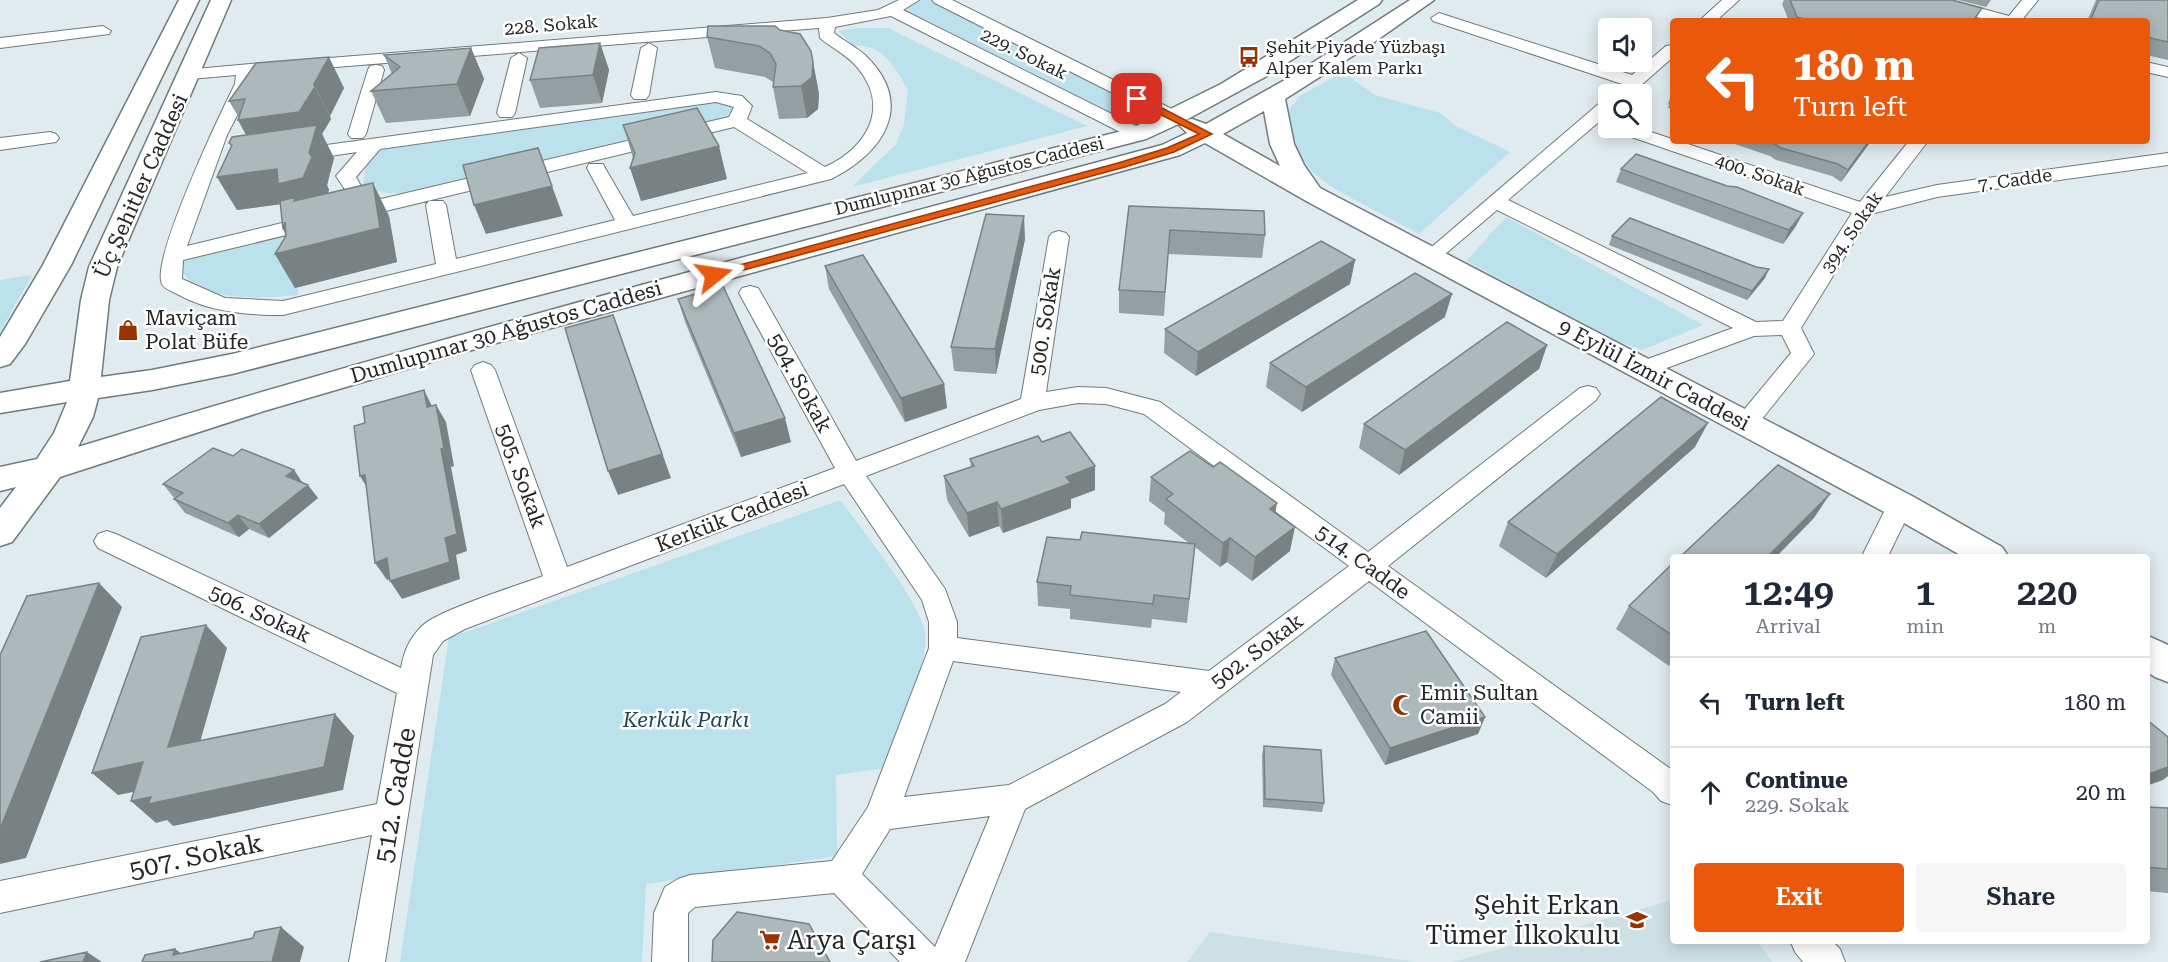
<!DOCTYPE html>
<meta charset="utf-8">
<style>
body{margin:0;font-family:"Roboto Serif",serif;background:#f6f6f7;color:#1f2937;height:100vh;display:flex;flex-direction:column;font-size:22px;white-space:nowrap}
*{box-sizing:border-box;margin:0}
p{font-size:20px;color:#747a83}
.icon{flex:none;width:33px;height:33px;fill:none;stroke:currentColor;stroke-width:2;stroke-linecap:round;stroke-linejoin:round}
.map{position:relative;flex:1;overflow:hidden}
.details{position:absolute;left:1670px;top:554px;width:480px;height:390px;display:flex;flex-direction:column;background:#fff;border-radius:6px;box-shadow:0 3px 15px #0003}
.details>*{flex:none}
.top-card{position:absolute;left:1670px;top:18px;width:480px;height:126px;border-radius:6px;box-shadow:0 3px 15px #0003;background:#ea580c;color:#fff;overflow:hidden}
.fabs{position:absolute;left:1598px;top:18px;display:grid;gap:12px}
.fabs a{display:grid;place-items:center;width:54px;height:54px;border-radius:6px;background:#fff;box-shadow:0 3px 15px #0003;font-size:30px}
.pin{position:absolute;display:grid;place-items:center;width:51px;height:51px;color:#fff;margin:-26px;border-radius:12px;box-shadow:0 3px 9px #0006}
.me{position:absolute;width:66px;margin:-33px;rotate:75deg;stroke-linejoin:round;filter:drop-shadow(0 0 4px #0008)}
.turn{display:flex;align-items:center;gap:21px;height:126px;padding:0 24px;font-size:27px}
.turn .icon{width:78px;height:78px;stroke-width:2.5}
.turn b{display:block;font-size:42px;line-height:51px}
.eta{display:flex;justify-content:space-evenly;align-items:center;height:102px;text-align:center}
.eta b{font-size:36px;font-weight:600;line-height:42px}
.button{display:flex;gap:12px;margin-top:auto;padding:12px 24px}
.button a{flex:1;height:69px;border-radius:6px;background:#ea580c;color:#fff;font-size:24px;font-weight:600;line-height:69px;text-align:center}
.button a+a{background:#f6f6f7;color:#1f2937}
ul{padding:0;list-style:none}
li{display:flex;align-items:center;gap:18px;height:90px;padding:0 24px;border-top:2px solid #e0e1e3}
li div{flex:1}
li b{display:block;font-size:22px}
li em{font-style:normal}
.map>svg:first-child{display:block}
.built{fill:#cde0e6}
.green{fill:#bbe1ed}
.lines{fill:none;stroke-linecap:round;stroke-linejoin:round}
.minor-casing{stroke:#707a7d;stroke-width:2}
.major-casing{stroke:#707a7d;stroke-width:3}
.minor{fill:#fff;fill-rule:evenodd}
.major{fill:#fff;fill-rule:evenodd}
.wall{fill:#959ea1}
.shaded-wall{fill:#798183}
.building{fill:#adb8bb;stroke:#798183;stroke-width:1.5}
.route{fill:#ea580c;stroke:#983908;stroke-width:1.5}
.labels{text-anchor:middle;stroke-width:5;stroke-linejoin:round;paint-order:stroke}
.far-street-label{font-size:18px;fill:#232728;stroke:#fff}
.far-poi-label{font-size:18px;fill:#232728;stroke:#fff;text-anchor:start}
.street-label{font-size:21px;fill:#232728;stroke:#fff}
.poi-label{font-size:21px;fill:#232728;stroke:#fff;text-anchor:start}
.park-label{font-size:21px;font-style:italic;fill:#1b4753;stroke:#fff}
.near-street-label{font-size:26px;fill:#232728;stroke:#fff}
.near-poi-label{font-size:26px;fill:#232728;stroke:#fff;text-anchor:end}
</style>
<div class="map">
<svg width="2168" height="962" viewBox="0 0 2168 962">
<rect width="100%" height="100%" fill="#e0ebef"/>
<!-- built -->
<path class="built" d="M1672 900V940L1757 941 1772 962H1453Z
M1210 932 1416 962H1187Z"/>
<!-- green -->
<path class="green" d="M920 0H929L1141 109 1115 116 925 19 896 9Z
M856 28H888L1087 126 852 187 896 144 904 124 908 90C895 68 883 43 854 46L838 31Z
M1343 72 1375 95 1440 113 1456 126 1510 152 1419 234C1398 223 1378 212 1357 201 1311 176 1295 164 1289 110L1300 96Z
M717 100 733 103 735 109 725 119 406 193H385L363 186C366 154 373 152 402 142Z
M1506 217 1703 325 1642 350 1619 342 1466 261Z
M296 232 298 295C260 299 233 298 195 290L183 272V257Z
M32 275 0 332V280Z
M841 500C862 531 918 598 925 632 930 659 896 738 885 768L836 775 837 856 646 884 642 962H400L449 638Z"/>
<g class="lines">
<defs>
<path id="minor" d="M899 0H919L903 10 1144 130 1147 134 1144 138H1132L891 16 835 27 834 33C844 41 856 47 865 55 916 104 884 153 831 179L283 315C245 315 210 312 177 294 172 291 164 289 162 284 150 261 221 112 235 84L236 75 190 79 184 78 181 74 184 70 261 63 269 68 267 72 253 74V84L227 135 187 246 361 204 348 194 336 176 357 152 297 161 290 159 288 155 290 151 297 149 716 92 742 96 752 106 747 119 825 167C867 148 891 107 857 67 847 55 832 48 820 38L819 28 298 70 292 69 290 65 292 61 827 18 878 10ZM716 102 734 107 729 117 381 199 361 186 356 177 380 149ZM734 127 808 173 633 216 605 168 603 164H589L587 168 615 220 456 259 446 205 443 201H429L426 205 436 264 283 301 225 298 182 279 183 260Z
M932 0H952L1182 114 1185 118 1182 122H1170L935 3Z
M1722 0H1739L1716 21H1699Z
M1924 0H1950L2009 16 2022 0H2038L2021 21H1991L1927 3Z
M1439 13 1632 75 1666 46 1672 45V58L1631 94H1616L1614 92 1622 84 1433 21 1431 18Z
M103 26 111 31 109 34 0 48V38Z
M649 43 657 48 649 95 646 99H634L631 95 641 48Z
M519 53 527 58 515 113 512 117H500L497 113 511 58Z
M2146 62 2168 67V77L2146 72Z
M376 65 382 66 384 70 366 134 363 138H351L348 134 368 70 370 66Z
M1608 100V114L1508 200 1756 322 1783 321 1852 213 1617 132 1614 128H1639L1672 139V141H1679L1860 202 1909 141H1928L1885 197 1937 185 2168 153V165L1937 197 1871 214 1801 328 1814 354 1754 429 1745 431 1736 429 1733 423 1791 353 1782 335 1754 336 1642 377 1634 374 1630 369 1634 364 1733 328 1497 210 1437 261 1430 263 1423 261 1420 257 1602 101Z
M50 132 56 134 59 138 56 142 0 150V138Z
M1059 231 1066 233 1069 237 1046 392 1078 387 1106 388 1160 402 1368 552 1580 388 1588 386 1596 388 1600 394 1596 400 1388 566 1672 770V805L1661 801 1653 792 1369 581 1187 722 1025 809 965 962H900L834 893 695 907 688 913V962H652L654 913 665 887 678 879 690 875 832 861 868 807 929 648V622L922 600 844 484 465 629 443 641 433 655 385 962H349L372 835 0 913V881L377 804 397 693 98 548 94 541 98 534 107 531 116 534 401 668C404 651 409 639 422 626 438 610 517 586 543 576L471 370 475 365 483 362 491 365 495 370 567 567 835 468 739 293 742 288 750 286 758 288 761 293 856 461 1021 399 1049 237 1052 233ZM1078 403 1106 404 1144 414 1349 566 1209 671 957 638V622L945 589 866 476 1039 410ZM953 661 1181 692 1165 704 1009 785 904 797ZM990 816 935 947 862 874 890 829Z
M1900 495 1909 498 1913 505 1888 556H1862L1891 498Z
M1790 940H1831L1840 949 1845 962H1803L1795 952Z"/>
<path id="major" d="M179 0H199L71 265 25 344 10 364 0 367V337L43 265Z
M211 0H231L117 267 109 300 101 377 152 370 232 354 1130 129 1221 84 1358 0H1382L1379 4 1265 77 1186 120 1192 119 1206 124 1292 76 1410 0H1434L1370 45 1285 99 1294 144 1304 165 1320 188 1912 496 2002 547 2008 556H1962L1888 514 1308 202 1205 143 1180 155 482 347 264 411 60 477 12 542 0 546V508L16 487 0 491V467L37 459 54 433 67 402 0 413V393L70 381 81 300 89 267ZM1264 111 1270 144 1280 166 1223 134ZM1183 122 1180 126 1187 133 1162 145C800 242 437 337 78 447L93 417 98 398 152 390 232 374 1146 139Z
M2146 635 2168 645V682L2155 677 2146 671Z"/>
</defs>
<!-- minor casing -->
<use href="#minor" class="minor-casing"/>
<!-- major casing -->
<use href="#major" class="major-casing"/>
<!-- minor -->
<use href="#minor" class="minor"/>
<!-- major -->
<use href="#major" class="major"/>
</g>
<!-- wall -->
<path class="wall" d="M1784 0H1952L1975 21H1789L1782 4Z
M1958 0H1991L1986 7Z
M2096 0H2168V60L2146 55V21H2087Z
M708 26 813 62 819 94 818 109 807 118 779 119 773 87V82L765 77 715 68 707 37Z
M600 43 609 70 602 103 540 108 530 80Z
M471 48 484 79 470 116 386 123 371 91 392 74 384 55Z
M256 63 344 88 330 116 331 119 322 134 334 158 327 185 329 190 328 193 389 216 397 262 295 288 275 254 286 236 283 229 280 204 237 210 217 177 231 146 229 143 246 135 238 120 239 118 229 101Z
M1672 92V109L1668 108 1669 105 1668 104Z
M623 125 727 179 641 201 633 158Z
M1726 141H1871L1841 182 1832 176 1776 160 1770 156Z
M1621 169 1796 226 1783 244 1616 182Z
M1129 206 1265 235 1262 258 1168 254 1164 316 1119 313V290Z
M1612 236 1765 278 1747 300 1609 245Z
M1025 239 996 374 954 371 951 347Z
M1355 260 1350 284 1196 376 1164 353 1165 329Z
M825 266 944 384 947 408 905 422 829 289Z
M678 299 791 442 741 457 685 322Z
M1445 317 1302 412 1266 387 1270 363Z
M1547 345 1539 369 1399 475 1359 448 1364 424Z
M1042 442 1095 490 1071 499V508L1003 533 999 526 969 537 947 500 944 476 971 467 970 459Z
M1695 447 1546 578 1499 546 1508 522Z
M233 456 294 470 302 482 318 498 269 538 249 529 239 537 185 513 174 499H175L163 484Z
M1151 477 1275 513 1290 551 1252 581 1227 562 1220 567 1195 547 1187 623 1152 619 1151 628 1070 619V609L1038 606 1037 582 1080 540 1190 544 1164 524 1165 513 1149 501Z
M1672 564V662L1669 666 1616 629 1629 606Z
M1335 658 1485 717 1478 734 1385 765 1331 675Z
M1264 746 1324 803 1322 812 1263 807 1262 755Z
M2146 807 2168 808V893L2146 891Z"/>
<!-- shaded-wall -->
<path class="shaded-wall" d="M600 43 609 70 602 103 593 75Z
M471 48 484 79 470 116 457 84Z
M329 57 344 88 330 116 314 84Z
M813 62 819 94 818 109 807 118 801 86Z
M315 87 331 119 322 134 334 158 327 185 329 190 321 211 289 203 237 210 217 177 277 169 303 178 256 153 238 120Z
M1869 141H1871L1841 182 1848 170Z
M719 146 727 179 641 201 630 168Z
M538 148 563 216 486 234 474 205Z
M373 183 389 216 397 262 295 288 275 254 294 249 283 229 285 222Z
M1803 213 1796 226 1783 244 1789 230Z
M1024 216 1025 239 996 374 995 349Z
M1355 260 1350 284 1196 376 1198 352Z
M1769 269 1765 278 1747 300 1752 291Z
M1452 294 1445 317 1302 412 1306 387Z
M613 315 671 478 618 495 608 471Z
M1547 345 1539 369 1399 475 1405 450Z
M944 384 947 408 905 422 901 398Z
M424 390 433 408 427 407Z
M436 405 446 422 454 466 451 467 467 551 456 555 460 579 402 599 390 581 445 538 441 449Z
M785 418 791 442 741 457 734 433Z
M1708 423 1695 447 1546 578 1557 554Z
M1095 466V490L1071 499V508L1003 533 1001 509 1066 477Z
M294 470 303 484 286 476Z
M365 475 371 494 360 476Z
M308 485 318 498 269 538 259 524Z
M1830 494 1814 518 1777 556H1768Z
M997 502 999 526 969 537 967 513Z
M1277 503 1273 527 1270 509Z
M238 515 249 529 239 537 228 523Z
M1295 527 1290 551 1252 581 1255 557Z
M1230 538 1227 562 1220 567 1223 543Z
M387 558 399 576 387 580 375 563Z
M99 583 122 607 26 858 0 864V829Z
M206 625 227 648 192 770 168 747Z
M335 714 354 736 343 790 173 826 167 820 156 823 131 801Z
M1485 717 1478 734 1385 765 1390 748Z
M143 762 168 785 118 795 92 773Z
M2168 767V776L2163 780 2146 786V775Z
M281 927 304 947 300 962H272Z
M175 949 193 962 173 955Z
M87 952 102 962H83Z"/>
<!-- building -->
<path class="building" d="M1790 0H1952L1982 8 1973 21H1812L1797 17Z
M2099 0H2168V42L2146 37V21H2090Z
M708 26H775L780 30 800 34 811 51 813 62 812 77 801 86 773 87 776 64 770 53 759 46 707 37Z
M600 43 593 75 530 80 539 48Z
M471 48 457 84 371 91 400 67 384 55Z
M329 57 314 84 315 87 299 112 238 120 245 99 229 101 256 63Z
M697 108 719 146 630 168 635 153 623 125Z
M317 125 309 153 312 157 303 178 278 184 277 169 217 177 232 145 229 143 232 137Z
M1766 141H1869L1848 170 1838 164 1781 148 1775 144Z
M538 148 552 186 474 205 463 165Z
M1636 154 1727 186 1737 187 1803 213 1789 230 1621 169Z
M373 183 380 228 275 254 286 236 285 222 283 229 280 201 296 197 294 201Z
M1129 206 1264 211 1265 235 1170 230 1165 292 1119 290Z
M986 214 1024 216 995 349 951 347Z
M1630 218 1756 267 1769 269 1752 291 1612 236Z
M1321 241 1355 260 1198 352 1165 329Z
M863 255 944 384 901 398 825 266Z
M1415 273 1452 294 1306 387 1270 363Z
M723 286 785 418 734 433 678 299Z
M613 315 662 454 608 471 565 328Z
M1507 322 1547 345 1405 450 1364 424Z
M424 390 427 407 436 405 444 448 441 449 457 534 445 538 450 562 390 581 387 558 375 563 365 475 360 476 354 426 365 423 363 407Z
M1661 397 1708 423 1557 554 1508 522Z
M1070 432 1095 466 1066 477 1071 483 1001 509 997 502 967 513 944 476 974 466 970 459 1038 436 1042 442Z
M213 448 233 456 242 449 294 470 286 476 308 485 259 524 238 515 228 523 174 499 183 493 163 484Z
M1190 451 1213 467 1220 462 1277 503 1270 509 1295 527 1255 557 1230 538 1223 543 1166 499 1173 494 1151 477Z
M1778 465 1830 494 1768 556H1681Z
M1082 532 1195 544 1189 599 1154 595 1153 604 1070 595 1071 586 1037 582 1047 537 1080 540Z
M1672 564V635L1629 606Z
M99 583 0 829V655L27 596Z
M206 625 168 747 335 714 324 767 148 804 151 797 131 801 143 762 92 773 141 637Z
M1426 631 1485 717 1390 748 1335 658Z
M2146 719 2168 737V767L2146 775Z
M1264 746 1321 750 1324 803 1265 799Z
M2146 807 2168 808V869L2146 867Z
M737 912 809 924 830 962H712L713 940Z
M281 927 272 962H142L145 955 175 949 173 955 253 938 255 932Z
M87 952 83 962H40Z"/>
<!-- route -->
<path class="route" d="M1134 97H1141L1212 134 1174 152 1125 167 718 277 714 278 708 275 710 273 1118 163 1167 148 1199 134 1134 101Z"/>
<!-- icons -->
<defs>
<symbol id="bus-bare" viewBox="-9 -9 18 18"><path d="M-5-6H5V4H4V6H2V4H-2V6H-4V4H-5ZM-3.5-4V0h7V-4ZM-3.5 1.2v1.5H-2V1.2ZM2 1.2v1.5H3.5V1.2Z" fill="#973201" stroke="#fff" stroke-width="2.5" paint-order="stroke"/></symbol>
<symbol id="shop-bare" viewBox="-9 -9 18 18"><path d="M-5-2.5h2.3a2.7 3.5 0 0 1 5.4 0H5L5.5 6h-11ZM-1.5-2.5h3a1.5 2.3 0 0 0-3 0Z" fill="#973201" stroke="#fff" stroke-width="2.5" paint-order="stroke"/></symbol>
<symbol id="mosque-bare" viewBox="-9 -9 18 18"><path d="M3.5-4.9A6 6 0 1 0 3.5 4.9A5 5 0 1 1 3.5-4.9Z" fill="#973201" stroke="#fff" stroke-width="2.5" paint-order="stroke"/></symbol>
<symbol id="school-bare" viewBox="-9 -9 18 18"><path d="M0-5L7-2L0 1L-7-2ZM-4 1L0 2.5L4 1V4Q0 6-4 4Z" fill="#973201" stroke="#fff" stroke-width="2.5" paint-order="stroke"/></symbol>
<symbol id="supermarket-bare" viewBox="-9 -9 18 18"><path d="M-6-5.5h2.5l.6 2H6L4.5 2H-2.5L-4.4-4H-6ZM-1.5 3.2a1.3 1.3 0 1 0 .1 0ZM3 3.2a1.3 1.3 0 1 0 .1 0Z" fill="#973201" stroke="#fff" stroke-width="2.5" paint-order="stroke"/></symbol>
</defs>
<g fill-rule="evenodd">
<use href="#bus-bare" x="1234" y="42" width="30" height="30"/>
<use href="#shop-bare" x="113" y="315" width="30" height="30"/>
<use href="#mosque-bare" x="1388" y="690" width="30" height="30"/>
<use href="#school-bare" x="1622" y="905" width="30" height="30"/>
<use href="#supermarket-bare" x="755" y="925" width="30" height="30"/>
</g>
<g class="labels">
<!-- far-street labels -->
<g class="far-street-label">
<text transform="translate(551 25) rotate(-5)" y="6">228. Sokak</text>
<text transform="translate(1024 54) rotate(26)" y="6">229. Sokak</text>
<text transform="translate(1760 175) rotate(19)" y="6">400. Sokak</text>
<text transform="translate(969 176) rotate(-14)" y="6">Dumlupınar 30 Ağustos Caddesi</text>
<text transform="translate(2015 180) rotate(-8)" y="6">7. Cadde</text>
<text transform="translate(1852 232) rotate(-56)" y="6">394. Sokak</text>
</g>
<!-- far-poi labels -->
<g class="far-poi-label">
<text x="1266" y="53">Şehit Piyade Yüzbaşı<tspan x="1266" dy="21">Alper Kalem Parkı</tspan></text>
</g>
<!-- street labels -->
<g class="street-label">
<text transform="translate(141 186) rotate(-66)" y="7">Üç Şehitler Caddesi</text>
<text transform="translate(1045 321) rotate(-81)" y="7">500. Sokak</text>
<text transform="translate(506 332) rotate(-16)" y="7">Dumlupınar 30 Ağustos Caddesi</text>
<text transform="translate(1654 375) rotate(28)" y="7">9 Eylül İzmir Caddesi</text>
<text transform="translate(800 383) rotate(61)" y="7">504. Sokak</text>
<text transform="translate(521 476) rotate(70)" y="7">505. Sokak</text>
<text transform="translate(732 517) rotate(-21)" y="7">Kerkük Caddesi</text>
<text transform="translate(1363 562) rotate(36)" y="7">514. Cadde</text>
<text transform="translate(260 614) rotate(25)" y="7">506. Sokak</text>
<text transform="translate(1257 651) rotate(-37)" y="7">502. Sokak</text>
</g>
<!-- poi labels -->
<g class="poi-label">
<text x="145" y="325">Maviçam<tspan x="145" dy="24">Polat Büfe</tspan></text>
<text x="1420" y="700">Emir Sultan<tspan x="1420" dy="24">Camii</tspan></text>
</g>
<!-- park labels -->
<g class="park-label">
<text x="686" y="727">Kerkük Parkı</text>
</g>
<!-- near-street labels -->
<g class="near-street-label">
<text transform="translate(395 795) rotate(-80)" y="9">512. Cadde</text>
<text transform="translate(196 856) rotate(-12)" y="9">507. Sokak</text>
</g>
<!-- near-poi labels -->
<g class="near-poi-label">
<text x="1620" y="914">Şehit Erkan<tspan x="1620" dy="30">Tümer İlkokulu</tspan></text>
<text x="787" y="949" text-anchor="start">Arya Çarşı</text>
</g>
</g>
</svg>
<div class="fabs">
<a><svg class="icon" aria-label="sound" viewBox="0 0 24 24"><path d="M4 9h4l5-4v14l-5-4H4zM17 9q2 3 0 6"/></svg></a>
<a><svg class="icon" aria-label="search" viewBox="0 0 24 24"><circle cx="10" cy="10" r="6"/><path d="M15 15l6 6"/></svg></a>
</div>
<div class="pin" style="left:1137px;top:99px;background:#d93025"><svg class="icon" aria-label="arrive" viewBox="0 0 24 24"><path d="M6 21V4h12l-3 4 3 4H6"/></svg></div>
<svg class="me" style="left:714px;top:275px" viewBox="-20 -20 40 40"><path d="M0-17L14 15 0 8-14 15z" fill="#ea580c" stroke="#fff" stroke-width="4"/></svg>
<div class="top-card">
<div class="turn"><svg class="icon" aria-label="left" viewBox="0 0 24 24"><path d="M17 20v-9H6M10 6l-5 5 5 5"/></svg><div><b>180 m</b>Turn left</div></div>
</div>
<section class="details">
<div class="eta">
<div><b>12:49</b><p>Arrival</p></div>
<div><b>1</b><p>min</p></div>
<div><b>220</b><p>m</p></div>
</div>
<ul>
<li><svg class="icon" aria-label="left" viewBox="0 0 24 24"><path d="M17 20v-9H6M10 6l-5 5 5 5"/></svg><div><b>Turn left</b></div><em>180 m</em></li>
<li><svg class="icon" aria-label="ahead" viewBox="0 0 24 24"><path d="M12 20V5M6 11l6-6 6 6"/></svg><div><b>Continue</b><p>229. Sokak</p></div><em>20 m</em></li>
</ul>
<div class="button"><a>Exit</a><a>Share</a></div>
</section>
</div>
